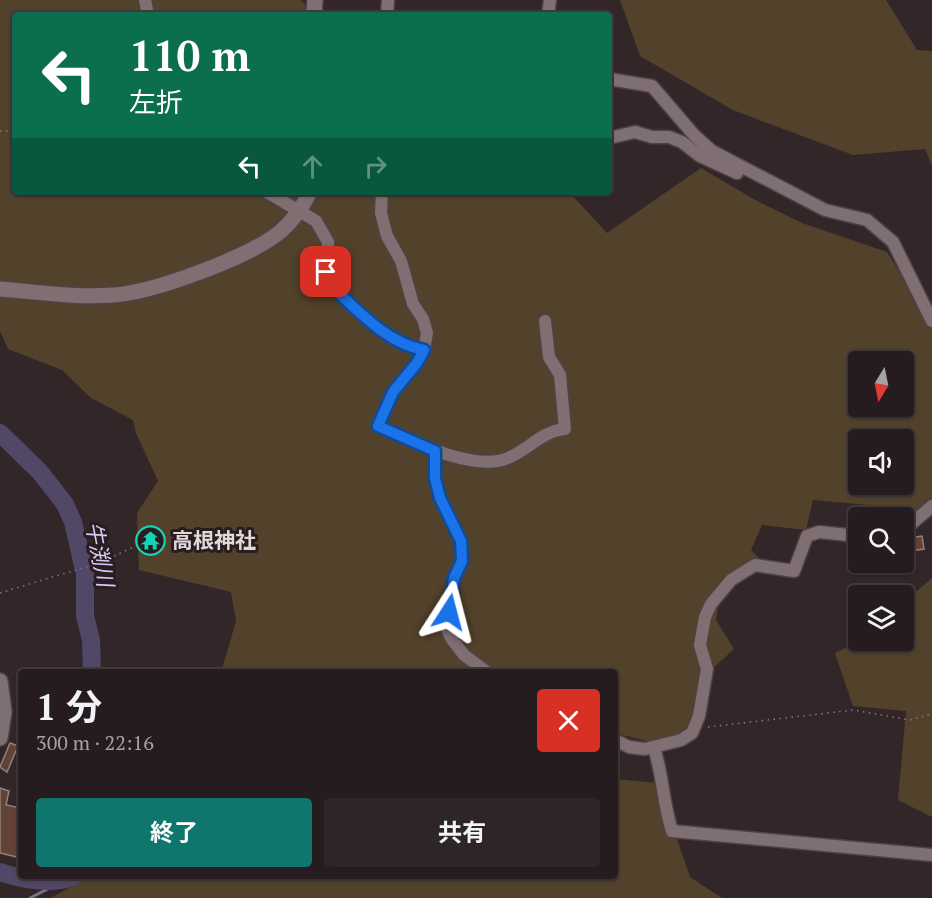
<!DOCTYPE html>
<html lang="ja">
<meta charset="utf-8">
<style>
body{margin:0;font-family:"PT Serif","Noto Sans JP",serif;background:#2e2528;color:#f1f3f6;height:100vh;display:flex;flex-direction:column;font-size:22px;white-space:nowrap}
*{box-sizing:border-box;margin:0}
p{font-size:20px;color:#a4a1a4}
.icon{flex:none;width:33px;height:33px;fill:none;stroke:currentColor;stroke-width:2;stroke-linecap:round;stroke-linejoin:round}
.map{position:relative;flex:1;overflow:hidden}
.drawer{position:absolute;left:18px;top:669px;width:600px;height:210px;display:flex;flex-direction:column;background:#261c1f;border-radius:6px;box-shadow:0 2px 4px #0004,0 0 0 2px #423a3d}
.drawer>*{flex:none}
.guide{position:absolute;left:12px;top:12px;width:600px;height:183px;border-radius:6px;box-shadow:0 2px 4px #0004,0 0 0 2px #423a3d;background:#0b6e4f;color:#fff;overflow:hidden}
.needle{width:39px;rotate:190deg}
.controls{position:absolute;left:848px;top:351px;display:grid;gap:12px}
.controls a{display:grid;place-items:center;width:66px;height:66px;border-radius:6px;background:#261c1f;box-shadow:0 2px 4px #0004,0 0 0 2px #423a3d;font-size:30px}
.pin{position:absolute;display:grid;place-items:center;width:51px;height:51px;color:#fff;margin:-26px;border-radius:12px;box-shadow:0 3px 9px #0006}
.me{position:absolute;width:66px;margin:-33px;rotate:9deg;stroke-linejoin:round;filter:drop-shadow(0 0 4px #0008)}
.turn{display:flex;align-items:center;gap:21px;height:126px;padding:0 18px;font-size:27px}
.turn .icon{width:78px;height:78px;stroke-width:2.5}
.turn b{display:block;font-size:42px;line-height:51px}
.lanes{display:flex;align-items:center;height:57px;padding:0 18px;background:#0003;justify-content:center;gap:30px;direction:ltr}
.lanes .off{opacity:.35}
.round{display:grid;place-items:center;flex:none;width:63px;height:63px;border-radius:6px;background:#2e2528}
.summary{display:flex;align-items:center;justify-content:space-between;height:102px;padding:0 18px}
h1{font-size:36px;font-weight:700;line-height:45px}
.primary-button{display:flex;gap:12px;margin-top:auto;padding:12px 18px}
.primary-button a{flex:1;height:69px;border-radius:6px;background:#0f766e;color:#fff;font-size:24px;font-weight:700;line-height:69px;text-align:center}
.primary-button a+a{background:#2e2528;color:#f1f3f6}
.map>svg:first-child{display:block}
.green{fill:#53422b;fill-rule:evenodd}
.lines{fill:none;stroke-linecap:round;stroke-linejoin:round}
.stream{stroke:#7c7288;stroke-width:3}
.river{stroke:#514766;stroke-width:18}
.building{fill:#634236;stroke:#90817c;stroke-width:1.5}
.minor-casing{stroke:#4d4345;stroke-width:15}
.tertiary-casing{stroke:#4d4345;stroke-width:18}
.path{stroke:#857b7d;stroke-width:1.5;stroke-dasharray:1.5 4.5;stroke-linecap:butt}
.minor{stroke:#7f6f72;stroke-width:12}
.tertiary{stroke:#7f6f72;stroke-width:15}
.route-casing{stroke:#114b97;stroke-width:15}
.route{stroke:#1a73e8;stroke-width:10}
.labels{text-anchor:middle;stroke-width:6;stroke-linejoin:round;paint-order:stroke}
.poi-label{font-size:21px;font-weight:bold;fill:#e0d8d9;stroke:#291d1f;text-anchor:start}
.water-label{font-size:22px;font-style:italic;fill:#d6c9f7;stroke:#291d1f}
</style>
<div class="map">
<svg width="932" height="898" viewBox="0 0 932 898">
<rect width="100%" height="100%" fill="#332629"/>
<!-- green -->
<path class="green" d="M0 0H301L314 15H15V192H569L607 233 701 168 757 201 802 223 887 252 932 323V498L904 522 891 507 813 500 806 530 762 525 751 550 760 559 720 593 716 620 734 649 711 670 689 731 650 742 615 733V672H216L223 666 236 621 231 592 139 570 137 513 158 481 136 433 133 420 91 398 62 370 8 349 0 331ZM858 362H903V406H858ZM858 440H903V484H858Z
M620 0H886L917 50 932 51V166L925 149 853 155 733 110 640 56Z
M932 578V817L898 800 906 711 853 706 835 653 861 641 903 640V603Z
M615 779 658 783 690 877 722 898H51L90 876H615Z"/>
<g class="lines">
<!-- stream -->
<path class="stream" d="M30 898 63 881"/>
<!-- river -->
<path class="river" d="M0 433 40 472 65 504 73 522 85 574V616L91 640 92 672
M0 872C20 879 54 886 74 876"/>
</g>
<!-- building -->
<path class="building" d="M922 536 924 549 910 551 908 538Z
M10 743 18 746 7 772 0 767Z
M0 788 9 791 6 805 21 808V858L0 853Z"/>
<g class="lines">
<defs>
<path id="minor" d="M145 0 148 15
M387 15 388 0
M548 15 550 0
M609 79 652 86 694 135 712 151 825 210 867 220 893 242 932 321
M609 138 635 132 652 137H669L682 142 700 156 737 173
M267 192 316 221 328 242V283C356 308 385 343 424 350
M382 192 381 213 387 236 401 261 413 304 423 319 427 333 424 350 417 363 393 392 378 426C410 440 474 473 508 458 528 450 542 431 565 429L560 375 549 357 545 321
M435 451V479L440 498 461 541 462 561 454 578 446 627 451 638 464 655 487 672
M903 531 932 506
M615 740 629 747 645 749 681 740 692 733 699 716 707 669 700 645 705 617 711 604 731 580 755 565 794 571 807 536 819 532 858 536
M654 748C663 775 663 804 672 831L932 855"/>
<path id="tertiary" d="M314 15 315 0
M0 289C38 292 76 298 114 295 155 292 249 257 280 232 294 220 302 208 310 192
M0 681 4 712 0 738"/>
</defs>
<!-- minor casing -->
<use href="#minor" class="minor-casing"/>
<!-- tertiary casing -->
<use href="#tertiary" class="tertiary-casing"/>
<!-- path -->
<path class="path" d="M0 131H15
M0 593 99 563 138 545
M708 727 853 710 910 720 932 714"/>
<!-- minor -->
<use href="#minor" class="minor"/>
<!-- tertiary -->
<use href="#tertiary" class="tertiary"/>
</g>
<g class="lines">
<defs>
<path id="route" d="M326 272 328 283C356 308 385 343 424 350L417 363 393 392 378 426 435 451V478L440 498 461 541 462 561 454 578 449 612"/>
</defs>
<!-- route casing -->
<use href="#route" class="route-casing"/>
<!-- route -->
<use href="#route" class="route"/>
</g>
<!-- icons -->
<defs>
<symbol id="temple-ring" viewBox="-11 -11 22 22"><circle r="9.5" fill="#291d1f" stroke="#12d5b4" stroke-width="1.5"/><path d="M0-6L5-2H3V0L6.5 2.5H4V6H1.5V3h-3V6H-4V2.5H-6.5L-3 0V-2H-5Z" fill="#12d5b4"/></symbol>
</defs>
<g fill-rule="evenodd">
<use href="#temple-ring" x="134" y="524" width="33" height="33"/>
</g>
<g class="labels">
<!-- poi labels -->
<g class="poi-label">
<text x="172" y="548">高根神社</text>
</g>
<!-- water labels -->
<g class="water-label">
<text transform="translate(100 554) rotate(79)" y="8">牛渕川</text>
</g>
</g>
</svg>
<div class="controls">
<a><svg class="needle" viewBox="-14 -14 28 28"><path d="M0-13l5 13h-10z" fill="#e53935"/><path d="M0 13l5-13h-10z" fill="#a4a1a4"/></svg></a>
<a><svg class="icon" aria-label="sound" viewBox="0 0 24 24"><path d="M4 9h4l5-4v14l-5-4H4zM17 9q2 3 0 6"/></svg></a>
<a><svg class="icon" aria-label="search" viewBox="0 0 24 24"><circle cx="10" cy="10" r="6"/><path d="M15 15l6 6"/></svg></a>
<a><svg class="icon" aria-label="layers" viewBox="0 0 24 24"><path d="M12 4l9 5-9 5-9-5zM3 14l9 5 9-5"/></svg></a>
</div>
<div class="pin" style="left:326px;top:272px;background:#d93025"><svg class="icon" aria-label="arrive" viewBox="0 0 24 24"><path d="M6 21V4h12l-3 4 3 4H6"/></svg></div>
<svg class="me" style="left:449px;top:612px" viewBox="-20 -20 40 40"><path d="M0-17L14 15 0 8-14 15z" fill="#1a73e8" stroke="#fff" stroke-width="4"/></svg>
<div class="guide">
<div class="turn"><svg class="icon" aria-label="left" viewBox="0 0 24 24"><path d="M17 20v-9H6M10 6l-5 5 5 5"/></svg><div><b>110 m</b>左折</div></div>
<div class="lanes"><svg class="icon" aria-label="left" viewBox="0 0 24 24"><path d="M17 20v-9H6M10 6l-5 5 5 5"/></svg><svg class="icon off" aria-label="ahead" viewBox="0 0 24 24"><path d="M12 20V5M6 11l6-6 6 6"/></svg><svg class="icon off" aria-label="right" viewBox="0 0 24 24"><path d="M7 20v-9h11M14 6l5 5-5 5"/></svg></div>
</div>
<section class="drawer">
<div class="summary"><div><h1>1 分</h1><p>300 m · 22:16</p></div><a class="round" style="background:#d93025;color:#fff"><svg class="icon" aria-label="close" viewBox="0 0 24 24"><path d="M6 6l12 12M18 6L6 18"/></svg></a></div>
<div class="primary-button"><a>終了</a><a>共有</a></div>
</section>
</div>
